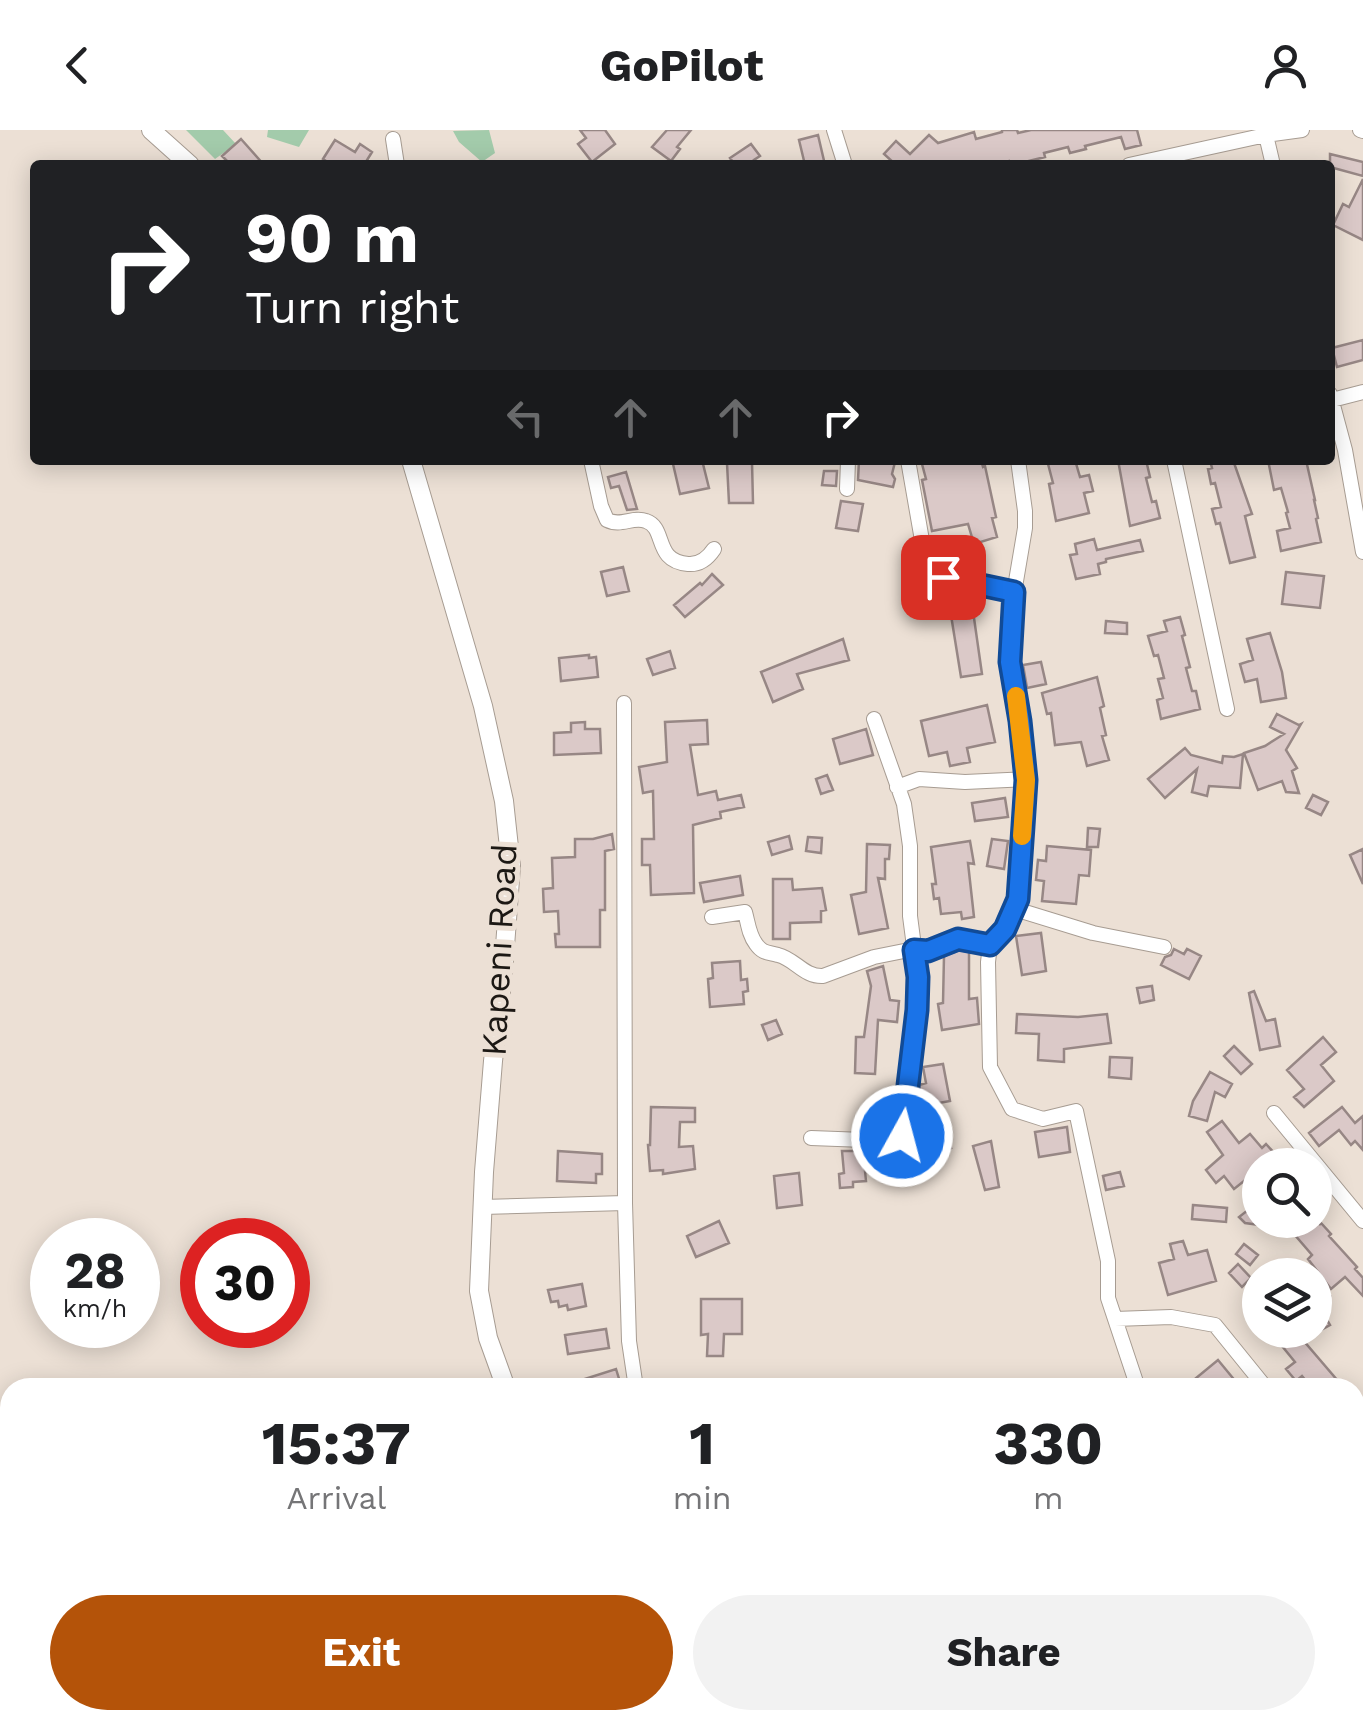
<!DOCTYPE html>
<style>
body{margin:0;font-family:"Work Sans",sans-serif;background:#f2f2f2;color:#202124;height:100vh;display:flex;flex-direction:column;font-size:38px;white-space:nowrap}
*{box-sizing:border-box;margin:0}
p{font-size:32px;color:#757577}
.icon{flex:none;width:55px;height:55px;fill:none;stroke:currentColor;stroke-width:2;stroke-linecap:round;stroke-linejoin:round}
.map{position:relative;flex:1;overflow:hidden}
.side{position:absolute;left:0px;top:1248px;width:1365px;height:352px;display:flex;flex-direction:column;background:#fff;border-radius:30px 30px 0 0;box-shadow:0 5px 25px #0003}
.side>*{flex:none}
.banner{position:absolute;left:30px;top:30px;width:1305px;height:305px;border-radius:10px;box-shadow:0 5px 25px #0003;background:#202124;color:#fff;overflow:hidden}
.fabs{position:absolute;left:1242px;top:1018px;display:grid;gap:20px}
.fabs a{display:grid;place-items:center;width:90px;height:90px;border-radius:50%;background:#fff;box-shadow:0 5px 25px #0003;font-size:50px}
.speed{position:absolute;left:30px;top:1088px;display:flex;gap:20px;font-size:50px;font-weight:700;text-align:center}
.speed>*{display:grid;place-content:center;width:130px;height:130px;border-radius:50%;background:#fff;box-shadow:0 5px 25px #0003;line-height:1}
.speed small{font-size:25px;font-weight:400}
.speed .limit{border:15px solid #d22;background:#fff;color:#111}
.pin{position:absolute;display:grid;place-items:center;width:85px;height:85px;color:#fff;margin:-42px;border-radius:20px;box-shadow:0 5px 15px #0006}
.me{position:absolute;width:110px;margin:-55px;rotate:7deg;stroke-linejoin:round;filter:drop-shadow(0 0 8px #0008)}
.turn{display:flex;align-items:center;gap:35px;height:210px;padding:0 50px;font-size:45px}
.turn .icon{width:130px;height:130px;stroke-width:2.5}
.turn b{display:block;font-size:70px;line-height:85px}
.lanes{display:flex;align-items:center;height:95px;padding:0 50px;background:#0003;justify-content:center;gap:50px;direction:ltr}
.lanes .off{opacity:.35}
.eta{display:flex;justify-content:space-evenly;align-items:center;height:170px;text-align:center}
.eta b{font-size:60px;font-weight:700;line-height:70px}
.action{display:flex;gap:20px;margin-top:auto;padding:20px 50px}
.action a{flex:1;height:115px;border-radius:60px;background:#b45309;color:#fff;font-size:40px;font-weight:700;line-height:115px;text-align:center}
.action a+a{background:#f2f2f2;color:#202124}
header{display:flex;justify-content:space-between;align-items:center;height:130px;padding:0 50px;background:#fff;font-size:45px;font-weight:700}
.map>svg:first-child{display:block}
.green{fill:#a3cbab}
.building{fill:#dbc9c8;stroke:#978785;stroke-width:2.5}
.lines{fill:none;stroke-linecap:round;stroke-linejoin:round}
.minor-casing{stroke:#a79c92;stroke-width:16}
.secondary-casing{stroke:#a79c92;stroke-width:20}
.minor{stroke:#fff;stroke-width:14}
.secondary{stroke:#fff;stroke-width:18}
.route-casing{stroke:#114b97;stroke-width:25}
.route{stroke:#1a73e8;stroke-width:18}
.slow{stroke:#f59e0b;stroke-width:18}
.labels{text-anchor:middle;stroke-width:10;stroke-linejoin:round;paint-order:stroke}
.street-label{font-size:35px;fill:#1c1814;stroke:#ece0d5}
</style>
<header><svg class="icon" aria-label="back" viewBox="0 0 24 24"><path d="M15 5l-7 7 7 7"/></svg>GoPilot<svg class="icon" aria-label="person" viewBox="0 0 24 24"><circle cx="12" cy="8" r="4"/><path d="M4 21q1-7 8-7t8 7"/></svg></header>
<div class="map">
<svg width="1363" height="1598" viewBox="0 0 1363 1598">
<rect width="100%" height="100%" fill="#ece0d5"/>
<!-- green -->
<path class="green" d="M186 0H223L236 14 215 29Z
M268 0H309L299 17 267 7Z
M489 0 495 23 482 32 459 12 453 1Z"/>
<!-- building -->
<path class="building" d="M580 0H605L615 14 592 32 578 14 586 8Z
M667 0H691L677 17 680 19 671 31 652 17Z
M1002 0H1017L1018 3 1031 0H1137L1141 15 1125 19 1121 7 1085 16 1086 19 1070 23 1068 17 1044 23 1045 27 1025 32 1026 35H1010L1009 31 994 35H896L884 24 896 11 910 24 929 5 938 13 974 2 976 9 1002 2Z
M818 5 825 35H805L799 10Z
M241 9 264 35H231L222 26Z
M335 10 355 22 360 14 372 22 364 35H332L323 29Z
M751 14 760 26 754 30 757 35H735L730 28Z
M1330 24 1363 32V46L1330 37Z
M1363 49V110L1333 95 1343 74 1349 77Z
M1363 210V230L1337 237 1332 218Z
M688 330H702L709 358 680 364 673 334Z
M859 330 895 332 892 344 895 349 893 357 858 350Z
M942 330H981L983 337 985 336 996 387 992 388 997 407 974 414 968 394 932 401 922 350 926 349 922 334Z
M1047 330H1075L1080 347 1089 345 1093 361 1084 363 1089 383 1056 391 1049 354 1053 353Z
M1118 330H1146L1150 347 1146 348 1152 372 1156 371 1160 388 1130 396Z
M1210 330H1233L1252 384 1245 386 1255 427 1230 433 1220 393 1216 394 1212 379 1221 377 1215 353 1211 354 1208 339 1212 338Z
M1268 330H1306L1315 370H1314L1318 388 1316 389 1321 412 1281 421 1277 401 1290 398 1286 383 1288 382 1281 358 1274 360Z
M752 332 753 373H729L727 333Z
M824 341H837L836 356 822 355Z
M626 342 637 379 627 380 619 356 611 358 608 347Z
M841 371 863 374 858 401 836 398Z
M1094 409 1097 420 1140 410 1143 421 1106 429V432L1098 434 1100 444 1076 449 1070 425 1077 424 1075 414Z
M623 437 629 461 607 466 601 442Z
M1286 442 1324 446 1320 478 1282 474Z
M712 444 723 455 685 487 674 475 700 453 702 455Z
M972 474 982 544 961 547 950 479Z
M1180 487 1185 505 1182 506 1190 537 1186 538 1192 561H1196L1200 579 1161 589 1157 570 1163 568 1158 549 1164 548 1158 525 1154 526 1148 506 1167 501 1164 491Z
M1106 491 1127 493V504L1105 503Z
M1270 503 1282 542 1286 568 1261 572 1257 549 1245 552 1240 534 1253 530 1247 509Z
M843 509 849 530 797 544 803 559 773 572 761 542Z
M670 521 675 538 653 545 647 529Z
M589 525V528L596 527 598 547 561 551 559 528Z
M1041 532 1046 554 1027 558 1023 535Z
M1097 547 1104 576 1100 578 1106 605 1102 606 1109 630 1087 636 1081 612 1055 615 1051 583 1047 584 1042 563Z
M987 575 995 612 967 618 970 632 950 636 947 622 929 626 921 591Z
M1277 584 1299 595 1301 594 1286 620 1297 638 1292 641 1299 663 1286 662 1282 651 1258 660 1244 623 1265 616 1284 604 1270 597Z
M707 590 708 614 690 615 698 665 716 661 718 670 741 665 744 677 720 682 721 688 693 695 694 763 651 765 650 735H642V709H654L653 661 643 663 639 637 667 632 665 592Z
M585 592V599H600L601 623 554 625V603L571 602V593Z
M866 599 873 625 840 634 833 609Z
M1185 618 1191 625 1222 633 1223 626 1234 627 1243 624 1240 658 1209 656 1207 666 1192 662 1197 639 1165 668 1148 649Z
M827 645 833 660 821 664 816 649Z
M1313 665 1328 672 1321 685 1306 678Z
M1005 668 1008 687 975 691 972 673Z
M1088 698 1100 699 1098 717H1087Z
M612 704 614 719 605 721V780H600V817H556L555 804H559L558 781 544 782 543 759 553 758 552 728 575 727V709H593Z
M789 706 792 719 772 725 768 712Z
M808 707 822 708 821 723 806 721Z
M992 709 1008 711 1004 739 987 736Z
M970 711 974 734 968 733 974 787 962 789 961 782 941 784 939 768 934 769 932 754H936L931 717Z
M867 714 890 715 889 729H885V749L878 748 888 798 859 804 851 765 866 762Z
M1047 716 1091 720 1089 746 1079 745 1076 774 1042 771 1044 751 1036 750 1038 730 1046 731Z
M1363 719V754L1350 725Z
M740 746 743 765 704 772 700 753Z
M773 749H792L793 760 822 758 826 780 821 781V792L790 793V809H773Z
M1041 803 1046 841 1022 845 1016 806Z
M1174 819 1184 824 1187 819 1201 826 1189 849 1161 835 1165 827 1171 825Z
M959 820 969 822V869L977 868 979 894 942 900 938 874 943 873 944 826Z
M740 831 741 850 747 849 748 861 743 862 744 874 710 877 708 849 713 848 712 833Z
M883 836 890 870 899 871 897 892 878 890 875 944 855 943 856 907H864L871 856 867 841Z
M1152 856 1154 870 1140 873 1137 858Z
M1254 861 1266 891 1275 889 1280 916 1260 920 1249 863Z
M1017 884 1078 887 1107 884 1111 913 1064 919V932L1038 930 1039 904 1016 903Z
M776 890 782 904 768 910 762 895Z
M1323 907 1336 922 1321 935 1334 951 1304 977 1294 967 1304 959 1287 940Z
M1234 916 1252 934 1241 944 1224 926Z
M1110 927 1132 928 1131 949 1109 947Z
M943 934 950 971 922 976 919 955 926 953 923 937Z
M1210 942 1232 954 1225 967 1215 962 1207 991 1189 986 1193 971Z
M651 977 695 978V992H680L679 1017 693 1016 695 1039 663 1044V1040L650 1041 648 1015H650Z
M1342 977 1355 993 1363 986V1020L1355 1011 1351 1015 1339 1000 1319 1016 1309 1003Z
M939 991 951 1018 933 1026 921 999Z
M1222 991 1239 1013 1250 1004 1262 1018 1266 1014 1276 1025 1264 1035H1260V1061L1249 1047 1234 1059 1224 1046 1216 1053 1206 1040 1223 1025 1207 1002Z
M1067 997 1070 1022 1039 1027 1035 1002Z
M991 1011 999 1057 985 1060 973 1016Z
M558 1021 602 1024V1044H596V1053L557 1051Z
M842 1021H863L866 1051 853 1052V1057L840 1058 839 1044 844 1043Z
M1120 1042 1124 1056 1106 1060 1103 1046Z
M799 1043 802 1075 777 1078 774 1046Z
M1193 1075 1227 1078 1226 1092 1192 1089Z
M1248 1080 1260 1081V1095L1245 1093 1239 1087Z
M1282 1090H1317L1320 1094 1321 1093 1331 1104 1329 1106 1357 1137 1355 1139 1363 1148V1166L1345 1147 1331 1159 1308 1129 1312 1125Z
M719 1091 729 1113 696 1127 687 1106Z
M1183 1111 1188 1125 1207 1120 1216 1151 1168 1165 1159 1133 1174 1129 1170 1114Z
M1244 1114 1258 1125 1250 1135 1236 1124Z
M1238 1134 1251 1148 1242 1157 1229 1143Z
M1315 1150 1330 1166 1319 1176 1330 1195 1303 1210 1344 1258H1312L1302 1246 1296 1251 1286 1239 1295 1232 1269 1200H1315Z
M582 1154 586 1176 568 1180 567 1175 559 1177 558 1171 551 1172 548 1160Z
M701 1169H742V1204H724L723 1226H707L708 1204 701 1205Z
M606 1199 609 1218 568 1224 565 1205Z
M1218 1230 1237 1253 1231 1258H1184Z
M616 1239 620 1252 601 1258H566V1255Z"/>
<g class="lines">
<defs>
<path id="minor" d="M834 0 845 35
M1360 0 1363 1
M1265 1 1273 35
M393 9 397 35
M1129 35 1266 5 1302 0
M1330 264 1345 320 1363 422
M1332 270 1363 262
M591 330 601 376 607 390C621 397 633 386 646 391 667 398 653 431 688 434 700 435 708 428 714 419
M908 330 927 439 943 447 1014 463
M1018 330 1025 381V398L1014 463 1010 532 1020 591 1026 649 1017 769 1005 799 990 815 988 832 990 937 1012 979 1043 989 1076 981 1108 1131V1168L1138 1258
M1174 330 1227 579
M847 359 848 330
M624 573 625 1073 629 1211 636 1258
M897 657 919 649 965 652 1026 649
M1015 779 1093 803 1164 817
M712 787 745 782C748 793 749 805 756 814 763 824 768 822 778 825 795 829 804 847 823 846L874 827 914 819 928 821 958 809 990 815
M1274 983 1363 1091
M811 1008 891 1011 902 1006 904 993 918 847 910 786V716L904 674 874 589
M482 1077 625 1073
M1115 1189 1171 1187 1215 1195 1266 1258
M1355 1367 1363 1376
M1162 1590 1163 1592
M943 1598 945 1590"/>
<path id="secondary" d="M151 0 190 35
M411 330 483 576 504 671 511 736 503 843 493 931 484 1042 479 1161 488 1208 506 1258
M645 1590 649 1598"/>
</defs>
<!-- minor casing -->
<use href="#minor" class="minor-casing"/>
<!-- secondary casing -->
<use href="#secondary" class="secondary-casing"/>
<!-- minor -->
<use href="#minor" class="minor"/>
<!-- secondary -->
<use href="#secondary" class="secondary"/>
</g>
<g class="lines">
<defs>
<path id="route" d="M902 1006 917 880 918 847 914 820 928 821 958 809 990 815 1005 799 1018 769 1023 696 1026 650 1020 591 1010 532 1014 462 943 447"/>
</defs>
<!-- route casing -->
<use href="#route" class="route-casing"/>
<!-- route -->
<use href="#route" class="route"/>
<!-- slow -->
<path class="slow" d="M1016 566 1026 650 1022 706"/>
</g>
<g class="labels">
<!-- street labels -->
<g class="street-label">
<text transform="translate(499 820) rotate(-87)" y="12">Kapeni Road</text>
</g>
</g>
</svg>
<div class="fabs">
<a><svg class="icon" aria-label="search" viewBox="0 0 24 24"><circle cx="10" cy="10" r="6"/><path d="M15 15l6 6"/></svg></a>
<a><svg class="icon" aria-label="layers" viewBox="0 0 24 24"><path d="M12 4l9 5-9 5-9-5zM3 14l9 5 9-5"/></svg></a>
</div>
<div class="speed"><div>28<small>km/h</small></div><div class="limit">30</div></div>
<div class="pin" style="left:943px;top:447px;background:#d93025"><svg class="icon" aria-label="arrive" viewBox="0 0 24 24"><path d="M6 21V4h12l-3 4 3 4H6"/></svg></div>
<svg class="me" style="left:902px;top:1006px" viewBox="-20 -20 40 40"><circle r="17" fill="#1a73e8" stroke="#fff" stroke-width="3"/><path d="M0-11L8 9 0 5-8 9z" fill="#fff"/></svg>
<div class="banner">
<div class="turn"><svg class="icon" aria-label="right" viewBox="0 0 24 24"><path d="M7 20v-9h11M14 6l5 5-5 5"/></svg><div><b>90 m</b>Turn right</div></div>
<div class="lanes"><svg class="icon off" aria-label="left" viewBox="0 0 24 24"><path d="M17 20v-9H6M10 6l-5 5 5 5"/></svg><svg class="icon off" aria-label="ahead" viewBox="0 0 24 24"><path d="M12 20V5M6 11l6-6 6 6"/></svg><svg class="icon off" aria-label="ahead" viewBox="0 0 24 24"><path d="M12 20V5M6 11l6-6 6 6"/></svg><svg class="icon" aria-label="right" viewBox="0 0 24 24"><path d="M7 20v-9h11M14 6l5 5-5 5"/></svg></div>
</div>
<section class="side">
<div class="eta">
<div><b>15:37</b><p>Arrival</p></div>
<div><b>1</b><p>min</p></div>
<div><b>330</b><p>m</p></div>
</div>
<div class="action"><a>Exit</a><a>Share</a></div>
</section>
</div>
